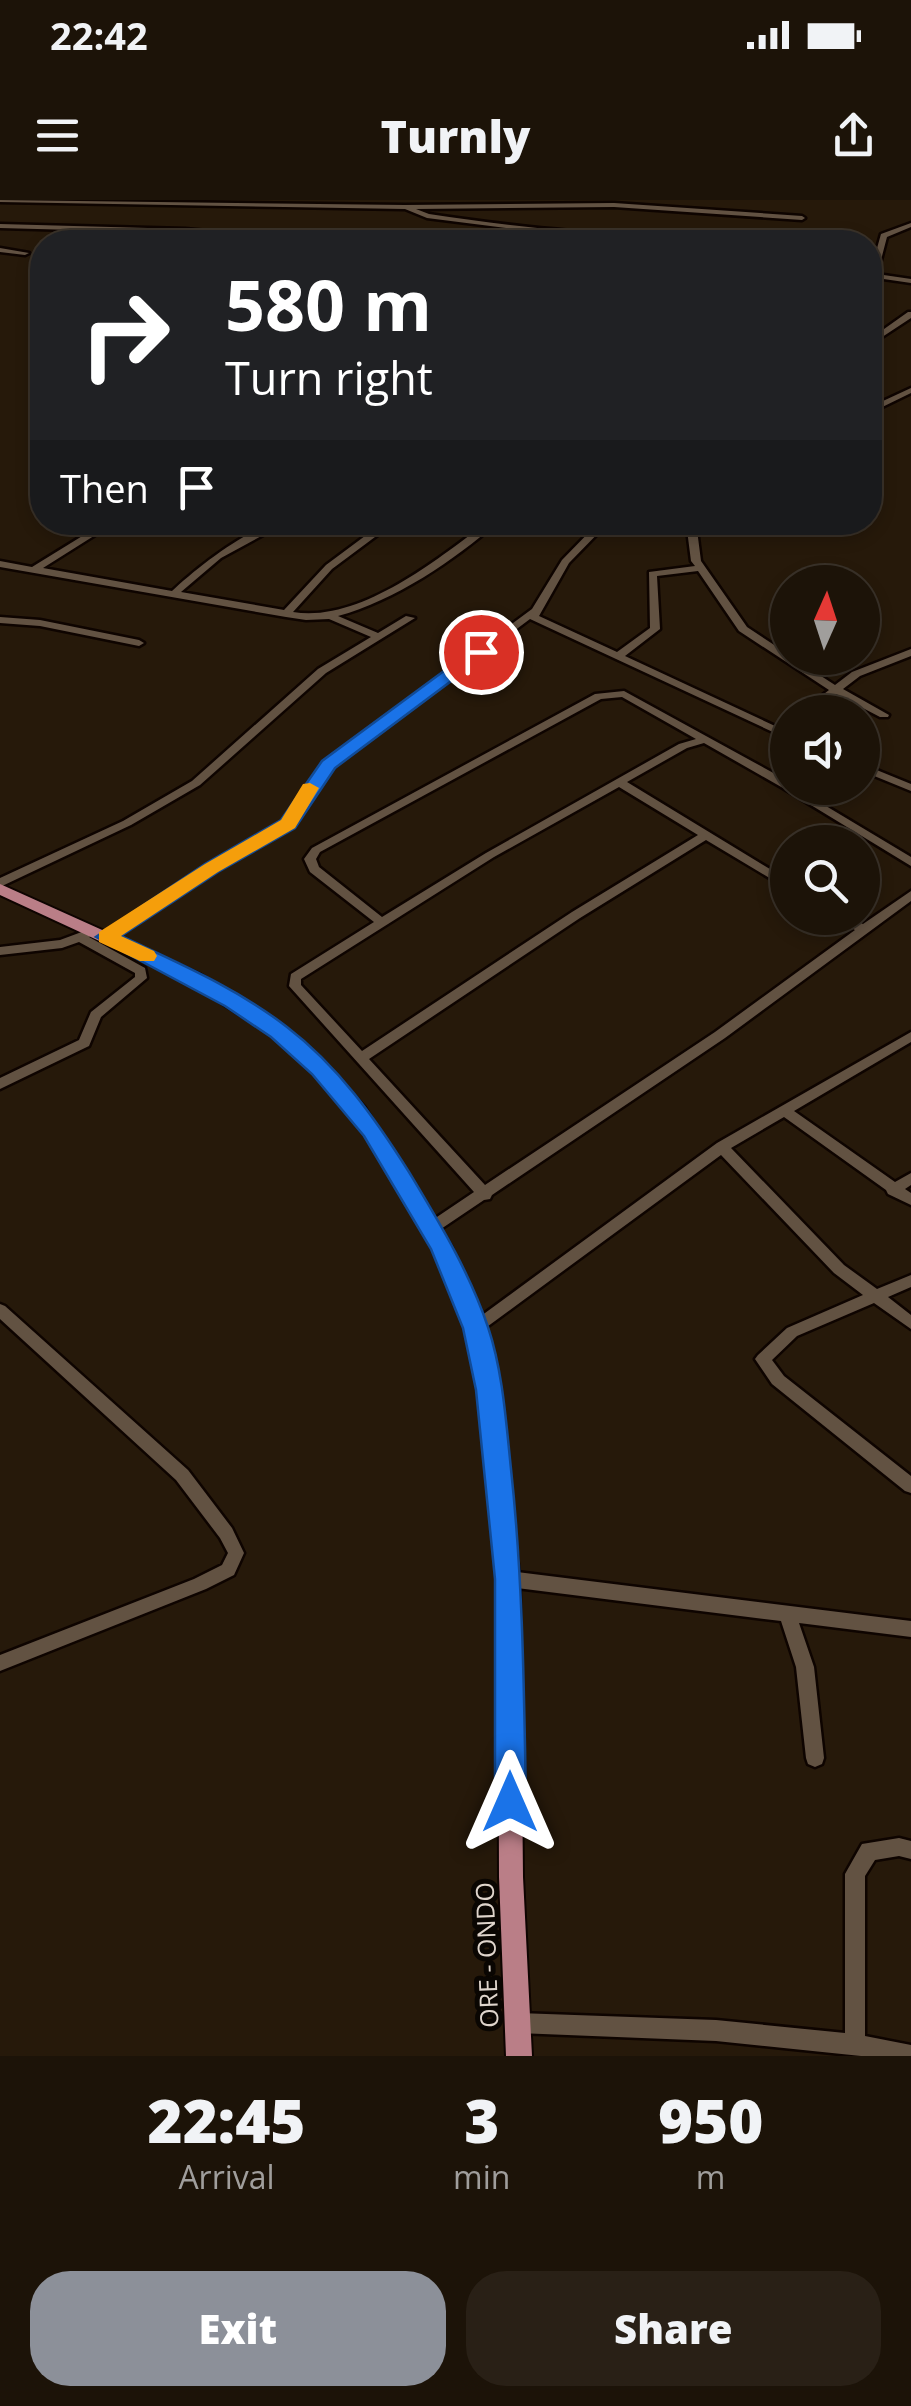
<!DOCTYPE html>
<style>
body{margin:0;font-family:"Open Sans",sans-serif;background:#292016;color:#f1f3f6;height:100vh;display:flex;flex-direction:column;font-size:38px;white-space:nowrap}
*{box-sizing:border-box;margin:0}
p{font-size:32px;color:#a09e9c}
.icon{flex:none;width:55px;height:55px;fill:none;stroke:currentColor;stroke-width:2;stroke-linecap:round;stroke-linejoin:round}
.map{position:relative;height:1856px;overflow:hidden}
.panel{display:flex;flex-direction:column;background:#1c1308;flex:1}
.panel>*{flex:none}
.banner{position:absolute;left:30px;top:30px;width:852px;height:305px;border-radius:40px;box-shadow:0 5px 15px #0003,0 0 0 2px #3a3229;background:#202124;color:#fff;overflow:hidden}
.needle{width:65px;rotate:3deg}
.controls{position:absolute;left:770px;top:365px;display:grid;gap:20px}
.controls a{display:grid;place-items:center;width:110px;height:110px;border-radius:50%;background:#1c1308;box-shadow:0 5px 15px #0003,0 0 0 2px #3a3229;font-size:50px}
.pin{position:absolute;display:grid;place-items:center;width:85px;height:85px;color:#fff;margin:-42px;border:5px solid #fff;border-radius:50%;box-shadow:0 2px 10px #0007}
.me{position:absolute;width:110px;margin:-55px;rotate:0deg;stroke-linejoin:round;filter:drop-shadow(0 0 8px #0008)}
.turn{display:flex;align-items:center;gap:35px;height:210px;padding:0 30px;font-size:45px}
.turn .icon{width:130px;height:130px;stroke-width:2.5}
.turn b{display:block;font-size:70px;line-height:85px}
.then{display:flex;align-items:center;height:95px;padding:0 30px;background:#0003;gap:20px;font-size:38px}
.eta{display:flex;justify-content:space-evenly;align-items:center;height:170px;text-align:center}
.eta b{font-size:60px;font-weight:800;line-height:70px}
.button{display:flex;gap:20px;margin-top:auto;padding:20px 30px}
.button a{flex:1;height:115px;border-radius:40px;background:#8c9099;color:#fff;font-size:40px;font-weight:800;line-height:115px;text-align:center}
.button a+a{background:#292016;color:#f1f3f6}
.status{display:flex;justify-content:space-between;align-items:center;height:70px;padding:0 50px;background:#1c1308;direction:ltr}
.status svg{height:28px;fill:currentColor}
header{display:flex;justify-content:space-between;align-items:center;height:130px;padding:0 30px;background:#1c1308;font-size:45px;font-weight:800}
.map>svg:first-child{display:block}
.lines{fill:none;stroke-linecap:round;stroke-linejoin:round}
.minor-casing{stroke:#0e0400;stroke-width:5}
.major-casing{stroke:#0e0400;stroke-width:4}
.minor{fill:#625242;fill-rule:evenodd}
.major{fill:#ba7e87;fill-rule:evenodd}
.route{fill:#1a73e8;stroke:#114b97;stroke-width:2.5}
.slow{fill:#f59e0b}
.labels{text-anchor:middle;stroke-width:10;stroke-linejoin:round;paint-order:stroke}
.street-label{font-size:25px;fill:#dfd5cc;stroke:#0a0602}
</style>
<div class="status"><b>22:42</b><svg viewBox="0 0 49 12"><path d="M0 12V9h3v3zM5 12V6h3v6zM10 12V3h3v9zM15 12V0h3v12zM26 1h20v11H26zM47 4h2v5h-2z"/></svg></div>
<header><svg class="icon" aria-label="menu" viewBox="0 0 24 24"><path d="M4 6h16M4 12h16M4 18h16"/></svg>Turnly<svg class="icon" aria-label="share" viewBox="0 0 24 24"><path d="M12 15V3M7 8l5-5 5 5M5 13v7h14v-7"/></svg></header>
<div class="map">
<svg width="911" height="1856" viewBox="0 0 911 1856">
<rect width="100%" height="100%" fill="#26190a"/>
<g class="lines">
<defs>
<path id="minor" d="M0 0 405 5 614 3 802 16 805 18 802 20 614 7 416 9 429 14C524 28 618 39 714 32L718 34 678 39 642 40 570 36 427 18 405 9 0 2Z
M911 23V27L887 37 881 60 870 68V62L874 59 881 34Z
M0 24 185 29 310 40 314 42H291L185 33 0 28Z
M0 48 29 53 25 55 0 52Z
M870 73 911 79V83L870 77Z
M908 112H911V118L870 145V139Z
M911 188V193L870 213V207Z
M105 322H116L43 368 172 391C197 368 253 322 287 322L221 358 181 392 284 410 326 365 373 330H379V334L332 369 293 412C359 423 437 360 487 322H498C455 360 394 401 338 416L378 433 406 416 415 418 326 473 200 585 131 625 0 687V678L123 621 192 581 318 469 371 437 329 419 306 420 286 417 0 367V361L32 367Z
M599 322H609L569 363 539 416 617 452 650 428 649 372 695 366 691 361 686 322H696L701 361 747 427 788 454V458H793L835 485 852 472 911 449V456L860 476 843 489 889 515 888 517H880L836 494 812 512H801L829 490 739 431 698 371 657 376 660 429 625 456 788 532V539L530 419 332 567 292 626 216 671 110 740H102L100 737 102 734 208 665 284 622 324 563 532 409 562 360Z
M0 417 40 420 139 440 144 443 139 446 40 426 0 423Z
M624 491 788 581V588H796L911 657V666L783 588 704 543 687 548 627 582 788 680V689L706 640 580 718 369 859 485 985 715 832 855 730 838 721 836 718H850L863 724 911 691V701L725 838 492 995 490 999 484 1000 438 1031H428L426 1027 428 1023 474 992 289 786 291 774 374 722 310 672 304 659 312 648 595 494ZM622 497 696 539 679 544 486 653 382 717 319 667 316 659 320 652 601 499ZM619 587 698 635 572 712 362 851 301 785V779L494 657Z
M862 564 911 584V591L862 571Z
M87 730 93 734 89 737 145 768 147 778 101 817 89 846 0 889V878L79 840 91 812 135 777V773L79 742 62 748 0 755V747L60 740Z
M911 832V842L794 911 895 982 911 973V985L905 989 911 993V1005L888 994 886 990 784 917 731 948 844 1065 877 1089 911 1075V1087L888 1097 911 1115V1129L874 1103 797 1136 772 1160 784 1176 911 1276V1293L905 1291 772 1184 755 1159 758 1155 787 1128 863 1095 834 1073 721 955 480 1132 475 1134 470 1132 467 1128 470 1124 717 943Z
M0 1104 5 1106 188 1270 232 1328 244 1353 234 1375 206 1389 0 1471V1455L194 1379 222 1365 228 1353 220 1338 176 1280 0 1119Z
M509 1371 911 1421V1437L799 1423 814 1467 824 1558 822 1564 815 1567 808 1564 806 1558 796 1467 781 1421 509 1387 503 1384 500 1379 503 1374Z
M899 1638 911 1641V1659L899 1656 875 1660 865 1676V1836L911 1845V1856H861L716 1841 518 1833 511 1830 508 1823 511 1816 518 1813 716 1820 845 1833V1674L862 1644Z"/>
<path id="major" d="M0 684 200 774 285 828 326 864 365 907 452 1047 485 1128 499 1189 520 1379 523 1677 532 1856H506L499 1677 498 1379 479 1189 465 1128 434 1048 353 915 314 872 273 836 188 782 0 695Z"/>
</defs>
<!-- minor casing -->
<use href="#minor" class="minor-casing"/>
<!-- major casing -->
<use href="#major" class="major-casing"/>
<!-- minor -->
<use href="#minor" class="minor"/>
<!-- major -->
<use href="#major" class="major"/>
</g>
<!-- route -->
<path class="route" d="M475 448 490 452 335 568 295 628 218 672 121 736C178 763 237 788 287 827 338 866 375 918 409 972 439 1022 469 1071 488 1127 503 1172 506 1222 511 1269 523 1380 524 1491 526 1602L521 1613 510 1618 500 1613 495 1602V1379L476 1190 463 1128 431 1049 364 936 312 874 271 837 225 806 96 737 205 664 281 620 322 561Z"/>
<!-- slow -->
<path class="slow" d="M310 583 319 588 295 628 218 672 121 736 154 751 157 756 154 761H140L99 742V732L205 664 281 620 303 584Z"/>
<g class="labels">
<!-- street labels -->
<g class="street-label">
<text transform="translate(487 1755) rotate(-92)" y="9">ORE - ONDO</text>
</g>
</g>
</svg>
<div class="controls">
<a><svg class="needle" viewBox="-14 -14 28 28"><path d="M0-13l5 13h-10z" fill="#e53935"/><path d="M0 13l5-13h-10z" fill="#a09e9c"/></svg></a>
<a><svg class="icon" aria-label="sound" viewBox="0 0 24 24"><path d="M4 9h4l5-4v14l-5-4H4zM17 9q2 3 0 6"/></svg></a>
<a><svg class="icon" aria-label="search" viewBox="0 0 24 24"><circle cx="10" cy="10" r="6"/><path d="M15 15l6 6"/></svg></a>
</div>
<div class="pin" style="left:481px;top:452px;background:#d93025"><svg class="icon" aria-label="arrive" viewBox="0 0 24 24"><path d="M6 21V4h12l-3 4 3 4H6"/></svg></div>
<svg class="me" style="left:510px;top:1602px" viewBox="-20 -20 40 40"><path d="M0-17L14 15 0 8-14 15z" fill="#1a73e8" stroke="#fff" stroke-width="4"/></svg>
<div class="banner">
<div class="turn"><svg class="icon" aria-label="right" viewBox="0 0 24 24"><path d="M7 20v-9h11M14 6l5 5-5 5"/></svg><div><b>580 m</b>Turn right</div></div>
<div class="then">Then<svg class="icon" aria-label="arrive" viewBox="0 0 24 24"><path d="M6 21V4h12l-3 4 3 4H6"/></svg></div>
</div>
</div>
<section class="panel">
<div class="eta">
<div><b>22:45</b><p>Arrival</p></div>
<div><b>3</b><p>min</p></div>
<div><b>950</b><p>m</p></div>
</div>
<div class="button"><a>Exit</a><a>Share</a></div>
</section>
